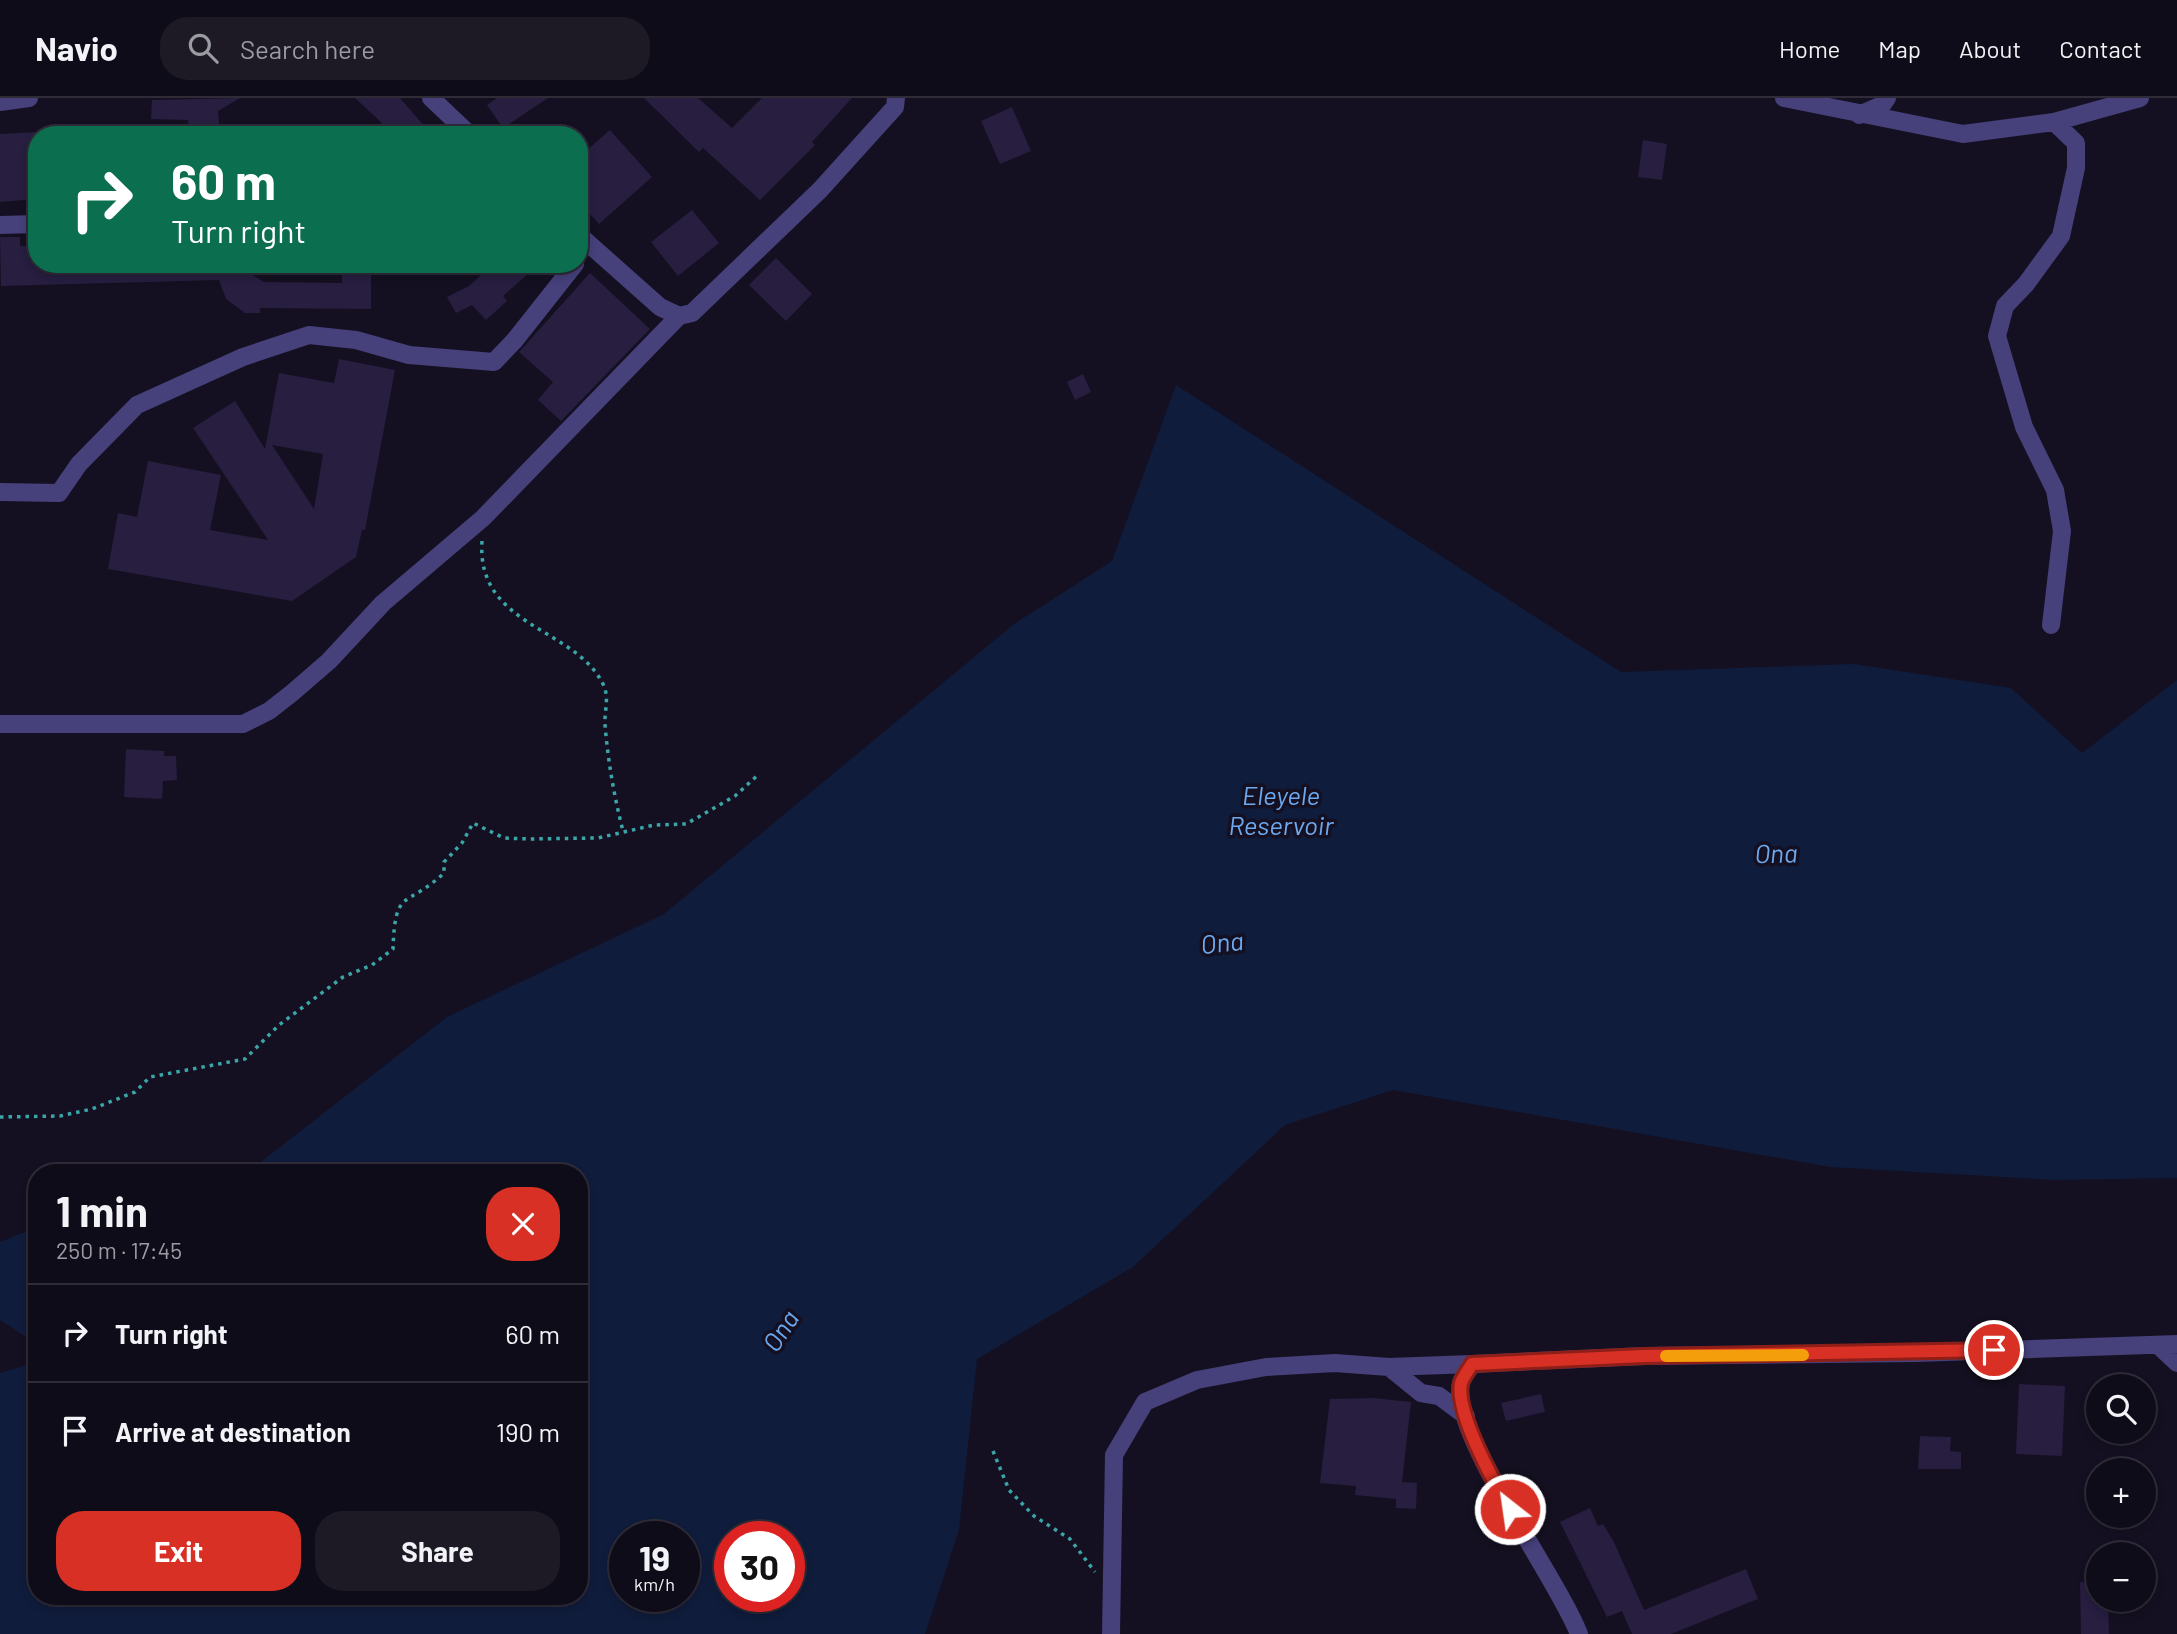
<!DOCTYPE html>
<meta charset="utf-8">
<style>
body{margin:0;font-family:Barlow,sans-serif;background:#1d1a26;color:#f1f3f6;height:100vh;display:flex;flex-direction:column;font-size:26px;white-space:nowrap}
*{box-sizing:border-box;margin:0}
p{font-size:23px;color:#9b9ba2}
.icon{flex:none;width:38px;height:38px;fill:none;stroke:currentColor;stroke-width:2;stroke-linecap:round;stroke-linejoin:round}
.map{position:relative;flex:1;overflow:hidden}
.sheet{position:absolute;left:28px;top:1066px;width:560px;height:441px;display:flex;flex-direction:column;background:#0f0c19;border-radius:28px;box-shadow:0 4px 10px #0003,0 0 0 2px #2f2c38}
.sheet>*{flex:none}
.banner{position:absolute;left:28px;top:28px;width:560px;height:147px;border-radius:28px;box-shadow:0 4px 10px #0003,0 0 0 2px #2f2c38;background:#0b6e4f;color:#fff;overflow:hidden}
.buttons{position:absolute;left:2086px;top:1276px;display:grid;gap:14px}
.buttons a{display:grid;place-items:center;width:70px;height:70px;border-radius:50%;background:#0f0c19;box-shadow:0 4px 10px #0003,0 0 0 2px #2f2c38;font-size:35px}
.speed{position:absolute;left:609px;top:1423px;display:flex;gap:14px;font-size:35px;font-weight:700;text-align:center}
.speed>*{display:grid;place-content:center;width:91px;height:91px;border-radius:50%;background:#0f0c19;box-shadow:0 4px 10px #0003,0 0 0 2px #2f2c38;line-height:1}
.speed small{font-size:18px;font-weight:400}
.speed .limit{border:10px solid #d22;background:#fff;color:#111}
.pin{position:absolute;display:grid;place-items:center;width:60px;height:60px;color:#fff;margin:-30px;border:4px solid #fff;border-radius:50%;box-shadow:0 2px 7px #0007}
.me{position:absolute;width:77px;margin:-38px;rotate:330deg;stroke-linejoin:round;filter:drop-shadow(0 0 5px #0008)}
.turn{display:flex;align-items:center;gap:24px;height:147px;padding:0 28px;font-size:32px}
.turn .icon{width:91px;height:91px;stroke-width:2.5}
.turn b{display:block;font-size:49px;line-height:60px}
.round{display:grid;place-items:center;flex:none;width:74px;height:74px;border-radius:28px;background:#1d1a26}
.summary{display:flex;align-items:center;justify-content:space-between;height:119px;padding:0 28px}
h1{font-size:42px;font-weight:700;line-height:52px}
.primary-button{display:flex;gap:14px;margin-top:auto;padding:14px 28px}
.primary-button a{flex:1;height:80px;border-radius:28px;background:#d93025;color:#fff;font-size:28px;font-weight:700;line-height:80px;text-align:center}
.primary-button a+a{background:#1d1a26;color:#f1f3f6}
ul{padding:0;list-style:none}
li{display:flex;align-items:center;gap:21px;height:98px;padding:0 28px;border-top:2px solid #2f2c38}
li div{flex:1}
li b{display:block;font-size:26px}
li em{font-style:normal}
header{display:flex;align-items:center;gap:42px;box-sizing:border-box;height:98px;padding:0 35px;background:#0f0c19;border-bottom:2px solid #2f2c38}
header strong{font-size:33px}
nav{display:flex;gap:38px;margin-inline-start:auto;font-size:24px}
.search{width:490px;height:63px;background:#1d1a26;display:flex;align-items:center;gap:18px;box-sizing:border-box;padding:0 24px;border-radius:28px;color:#9b9ba2;font-size:26px}
.map>svg:first-child{display:block}
.water{fill:#0f1c3b;fill-rule:evenodd}
.building{fill:#271e40;fill-rule:evenodd}
.lines{fill:none;stroke-linecap:round;stroke-linejoin:round}
.path{stroke:#3ba6a8;stroke-width:3.5;stroke-dasharray:3.5 5;stroke-linecap:butt}
.minor{stroke:#46407b;stroke-width:18}
.route-casing{stroke:#8d1f18;stroke-width:18}
.route{stroke:#d93025;stroke-width:12}
.slow{stroke:#f59e0b;stroke-width:12}
.labels{text-anchor:middle;stroke-width:7;stroke-linejoin:round;paint-order:stroke}
.water-label{font-size:26px;font-style:italic;fill:#6da9f0;stroke:#141021}
</style>
<header>
<strong>Navio</strong>
<div class="search"><svg class="icon" aria-label="search" viewBox="0 0 24 24"><circle cx="10" cy="10" r="6"/><path d="M15 15l6 6"/></svg>Search here</div>
<nav><a>Home</a><a>Map</a><a>About</a><a>Contact</a></nav>
</header>
<div class="map">
<svg width="2177" height="1536" viewBox="0 0 2177 1536">
<rect width="100%" height="100%" fill="#141021"/>
<!-- water -->
<path class="water" d="M1176 287 1621 574 1854 566 2011 590 2082 655 2177 582V1080L2055 1082 1830 1069 1393 992 1285 1027 1133 1169 977 1261 959 1432 925 1536H0V1275L37 1264V1498H579V1074H248L447 919 664 816 1014 526 1112 463ZM625 1438H684V1498H625ZM730 1438H789V1498H730Z
M37 1129V1246L0 1222V1144Z"/>
<!-- building -->
<path class="building" d="M240 0 218 13 220 37H190L188 22 151 21 152 2Z
M355 0H400L426 30 418 37H369L382 25Z
M497 0H548L503 30 487 7Z
M644 0H698L732 30 762 0H852L812 44 815 47 760 102 703 50 699 54Z
M1012 9 1031 53 1000 66 981 23Z
M610 32 652 79 599 126 579 104V59Z
M37 34V101L0 104V36Z
M1643 42 1667 46 1662 82 1638 79Z
M692 112 719 145 678 178 651 144Z
M0 139H20V148H37V166H253V177L264 184 342 185V166H371V211L260 210V215H245L226 201 219 182 1 188Z
M776 160 812 196 786 223 749 187Z
M493 166H539L503 198 507 203 486 222 472 207 456 215 447 199 469 188Z
M590 175 650 231 561 323 538 302 553 284 519 254Z
M339 261 395 272 365 432H362L356 459 292 503 108 471 118 415 137 419 148 363 221 377 210 432 268 442 193 330 235 303 265 351 279 275 334 285ZM272 347 323 356 314 411Z
M1083 276 1091 294 1075 302 1067 284Z
M126 651 164 653V658H176L177 682 163 683 162 701 124 699Z
M2019 1286 2065 1288 2062 1358 2016 1356Z
M1541 1296 1545 1314 1506 1323 1501 1305Z
M1373 1300 1411 1304 1402 1384 1417 1385 1416 1411 1396 1410V1401L1355 1397 1356 1388 1320 1385 1330 1301Z
M1920 1338 1951 1339 1950 1353 1961 1354V1371H1918Z
M1590 1410 1598 1428 1603 1426 1614 1444 1644 1512 1746 1471 1758 1501 1671 1536H1632L1622 1513 1607 1519 1560 1424Z
M2098 1483V1502H2108L2109 1536H2081L2080 1484Z"/>
<g class="lines">
<!-- path -->
<path class="path" d="M482 443C476 529 575 529 603 586 610 600 604 613 605 627 608 663 614 698 623 733
M0 1019 60 1018 92 1011 135 994 150 979 245 961 279 927 343 879 372 867 393 851C395 788 406 811 444 775V764L462 745 473 725 504 740 529 741 598 740 654 727 686 726 735 698 759 676
M993 1353 1009 1392 1034 1418 1070 1441 1095 1474"/>
<!-- minor -->
<path class="minor" d="M431 0 470 37
M1784 0 1963 36 2054 24 2140 0
M0 4 29 0
M1859 17 1882 7 1887 0
M0 127 37 126
M579 137 660 209 679 218
M0 394 59 395 79 366 137 307 243 259 309 237 356 242 409 257 494 264 515 242 575 166
M2051 527 2062 433 2055 392 2024 329 1997 238 2005 208 2026 186 2061 138 2076 70V45L2054 24
M0 626H243L269 613 292 595 329 563 383 505 483 420 679 218 692 215 820 92 895 9 896 0
M2159 1248 2177 1265
M1389 1269 1421 1295 1439 1298 1466 1318
M1111 1536 1114 1357 1145 1304 1197 1282 1266 1269 1335 1265 1389 1269 1472 1266
M1579 1536C1558 1481 1449 1333 1461 1285 1463 1278 1469 1271 1472 1266L1645 1258 1916 1255 2177 1246"/>
</g>
<g class="lines">
<defs>
<path id="route" d="M1510 1411C1494 1385 1455 1314 1461 1285 1463 1279 1469 1271 1472 1266L1644 1258 1994 1252"/>
</defs>
<!-- route casing -->
<use href="#route" class="route-casing"/>
<!-- route -->
<use href="#route" class="route"/>
<!-- slow -->
<path class="slow" d="M1666 1258 1803 1257"/>
</g>
<g class="labels">
<!-- water labels -->
<g class="water-label">
<text x="1281" y="707">Eleyele<tspan x="1281" dy="30">Reservoir</tspan></text>
<text transform="translate(1776 756) rotate(-1)" y="9">Ona</text>
<text transform="translate(1222 845) rotate(-6)" y="9">Ona</text>
<text transform="translate(781 1233) rotate(-57)" y="9">Ona</text>
</g>
</g>
</svg>
<div class="buttons">
<a><svg class="icon" aria-label="search" viewBox="0 0 24 24"><circle cx="10" cy="10" r="6"/><path d="M15 15l6 6"/></svg></a>
<a>+</a>
<a>−</a>
</div>
<div class="speed"><div>19<small>km/h</small></div><div class="limit">30</div></div>
<div class="pin" style="left:1994px;top:1252px;background:#d93025"><svg class="icon" aria-label="arrive" viewBox="0 0 24 24"><path d="M6 21V4h12l-3 4 3 4H6"/></svg></div>
<svg class="me" style="left:1510px;top:1411px" viewBox="-20 -20 40 40"><circle r="17" fill="#d93025" stroke="#fff" stroke-width="3"/><path d="M0-11L8 9 0 5-8 9z" fill="#fff"/></svg>
<div class="banner">
<div class="turn"><svg class="icon" aria-label="right" viewBox="0 0 24 24"><path d="M7 20v-9h11M14 6l5 5-5 5"/></svg><div><b>60 m</b>Turn right</div></div>
</div>
<section class="sheet">
<div class="summary"><div><h1>1 min</h1><p>250 m · 17:45</p></div><a class="round" style="background:#d93025;color:#fff"><svg class="icon" aria-label="close" viewBox="0 0 24 24"><path d="M6 6l12 12M18 6L6 18"/></svg></a></div>
<ul>
<li><svg class="icon" aria-label="right" viewBox="0 0 24 24"><path d="M7 20v-9h11M14 6l5 5-5 5"/></svg><div><b>Turn right</b></div><em>60 m</em></li>
<li><svg class="icon" aria-label="arrive" viewBox="0 0 24 24"><path d="M6 21V4h12l-3 4 3 4H6"/></svg><div><b>Arrive at destination</b></div><em>190 m</em></li>
</ul>
<div class="primary-button"><a>Exit</a><a>Share</a></div>
</section>
</div>
